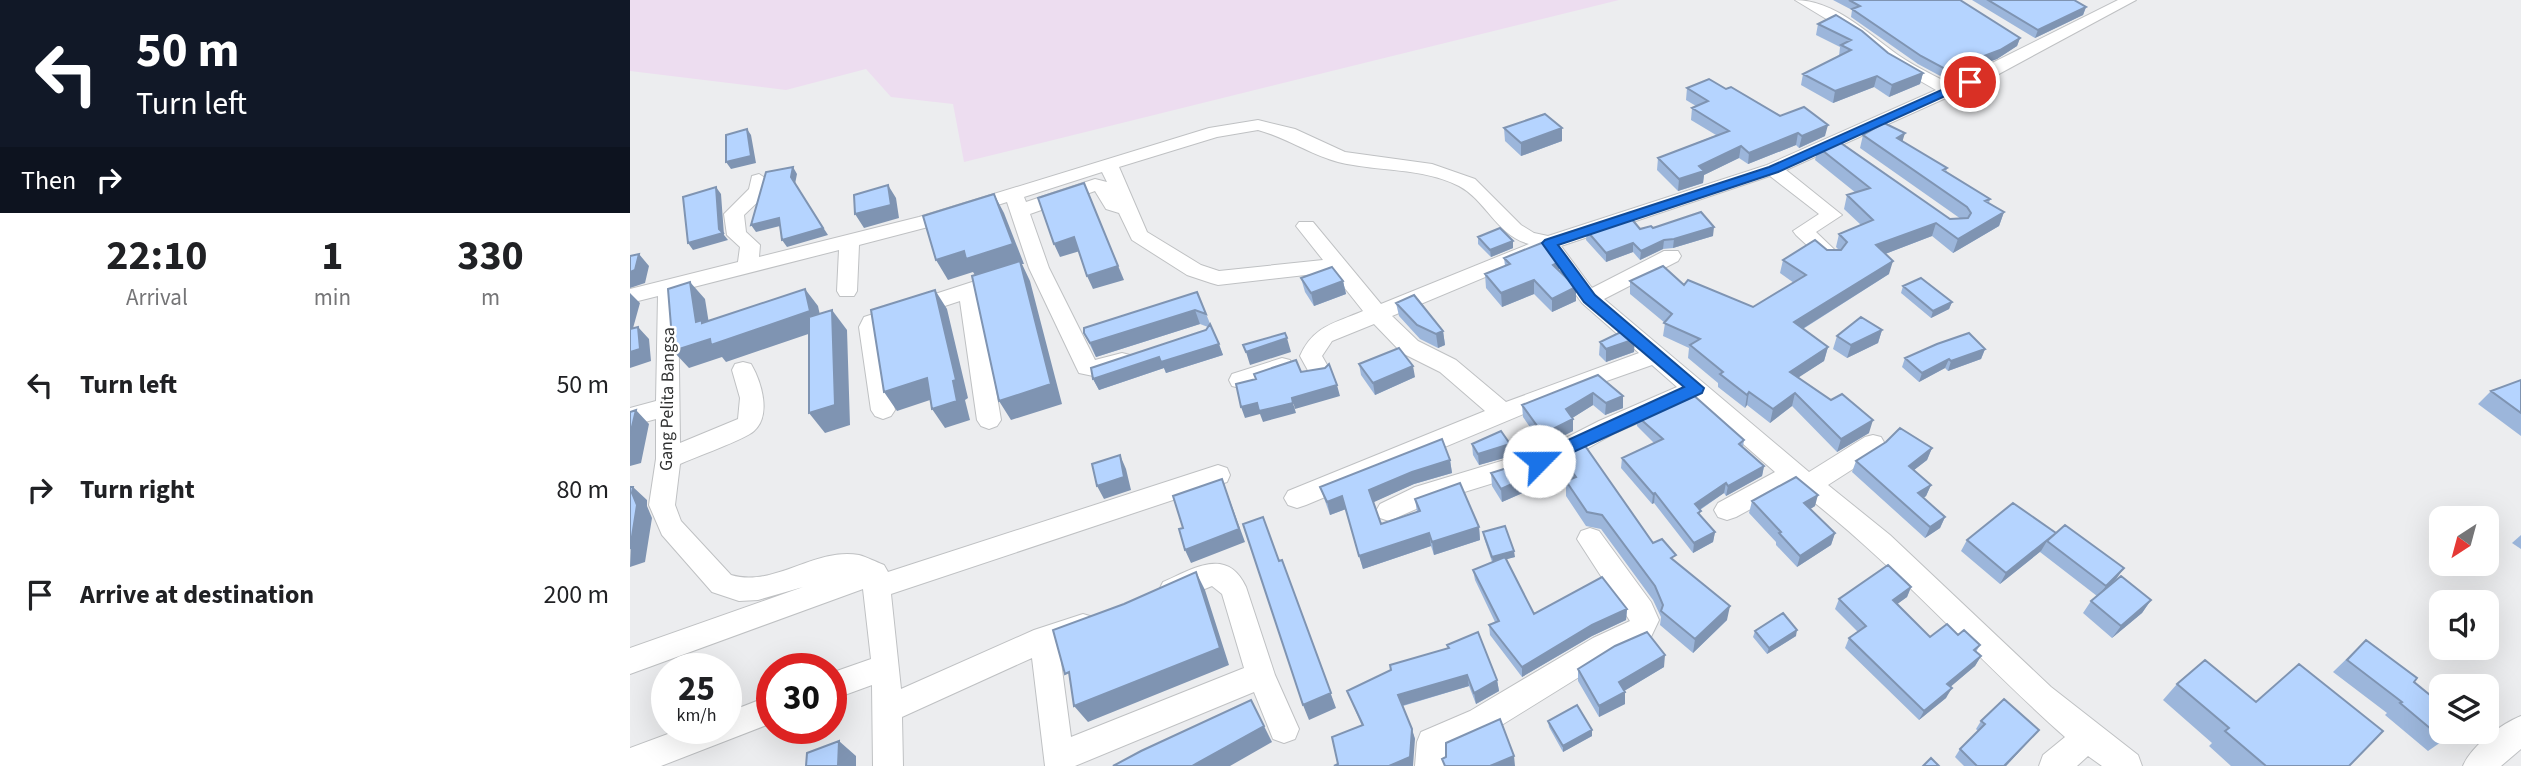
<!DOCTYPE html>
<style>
body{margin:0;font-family:"Source Sans 3",sans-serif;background:#f2f2f2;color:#202124;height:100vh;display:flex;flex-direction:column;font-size:26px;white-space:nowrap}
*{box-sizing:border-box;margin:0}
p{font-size:23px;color:#757577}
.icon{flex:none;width:38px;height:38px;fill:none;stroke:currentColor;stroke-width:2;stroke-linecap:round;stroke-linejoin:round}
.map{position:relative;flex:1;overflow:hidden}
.drawer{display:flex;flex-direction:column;background:#fff;width:630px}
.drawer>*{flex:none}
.banner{background:#111827;color:#fff;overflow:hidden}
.needle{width:46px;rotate:216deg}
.tools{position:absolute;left:1799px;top:506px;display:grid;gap:14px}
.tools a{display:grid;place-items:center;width:70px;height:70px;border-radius:14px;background:#fff;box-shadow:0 7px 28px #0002;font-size:35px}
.speed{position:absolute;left:21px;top:653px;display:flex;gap:14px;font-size:35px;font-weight:700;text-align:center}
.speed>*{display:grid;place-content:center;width:91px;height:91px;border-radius:50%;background:#fff;box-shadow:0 7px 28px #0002;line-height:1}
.speed small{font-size:18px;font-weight:400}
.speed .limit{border:10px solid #d22;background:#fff;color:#111}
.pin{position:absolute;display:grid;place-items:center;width:60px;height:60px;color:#fff;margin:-30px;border:4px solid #fff;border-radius:50%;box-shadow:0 2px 7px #0007}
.me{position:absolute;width:77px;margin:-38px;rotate:67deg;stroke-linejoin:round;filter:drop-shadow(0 0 5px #0008)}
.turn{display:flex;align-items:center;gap:24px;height:147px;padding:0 21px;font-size:32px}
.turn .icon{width:91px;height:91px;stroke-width:2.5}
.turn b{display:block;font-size:49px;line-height:60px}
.then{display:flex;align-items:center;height:66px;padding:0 21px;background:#0003;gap:14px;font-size:26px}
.eta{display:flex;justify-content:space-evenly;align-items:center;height:119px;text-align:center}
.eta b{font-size:42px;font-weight:700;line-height:49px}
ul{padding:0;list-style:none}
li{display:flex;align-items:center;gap:21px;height:105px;padding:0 21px}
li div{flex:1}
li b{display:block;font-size:26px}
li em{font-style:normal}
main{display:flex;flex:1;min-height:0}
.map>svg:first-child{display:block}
.industrial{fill:#edddf0}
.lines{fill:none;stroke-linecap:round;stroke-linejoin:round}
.minor-casing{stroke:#bfc1c3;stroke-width:2}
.minor{fill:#fff;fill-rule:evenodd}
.wall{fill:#9cb6db}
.shaded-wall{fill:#7f94b2}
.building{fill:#b5d4ff;stroke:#7f94b2;stroke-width:2}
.route{fill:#1a73e8;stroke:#114b97;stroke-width:2}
.labels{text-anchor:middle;stroke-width:5;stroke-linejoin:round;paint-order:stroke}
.street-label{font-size:18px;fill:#313232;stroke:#fff}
</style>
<main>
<section class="drawer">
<div class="banner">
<div class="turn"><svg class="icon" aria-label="left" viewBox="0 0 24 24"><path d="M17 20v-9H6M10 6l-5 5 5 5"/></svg><div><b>50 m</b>Turn left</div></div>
<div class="then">Then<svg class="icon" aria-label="right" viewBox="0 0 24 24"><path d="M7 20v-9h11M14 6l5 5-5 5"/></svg></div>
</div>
<div class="eta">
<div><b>22:10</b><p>Arrival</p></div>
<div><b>1</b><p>min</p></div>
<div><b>330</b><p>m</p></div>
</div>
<ul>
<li><svg class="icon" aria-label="left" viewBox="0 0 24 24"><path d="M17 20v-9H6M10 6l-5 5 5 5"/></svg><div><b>Turn left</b></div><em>50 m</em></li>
<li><svg class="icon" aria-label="right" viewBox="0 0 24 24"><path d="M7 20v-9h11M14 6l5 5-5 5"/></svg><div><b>Turn right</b></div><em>80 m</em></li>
<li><svg class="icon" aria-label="arrive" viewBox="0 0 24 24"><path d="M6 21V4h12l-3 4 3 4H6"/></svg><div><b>Arrive at destination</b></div><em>200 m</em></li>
</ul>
</section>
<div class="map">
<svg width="1891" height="766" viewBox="0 0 1891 766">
<rect width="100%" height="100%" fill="#ecedef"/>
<!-- industrial -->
<path class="industrial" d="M0 0H989L334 162 323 104 261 97 236 69 156 90 0 71Z"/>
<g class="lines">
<defs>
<path id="minor" d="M1165 0C1204 0 1237 33 1268 55 1284 66 1303 75 1320 84L1488 0H1506L1367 75 1156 170 1212 215 1186 232 1211 256 1208 261H1194L1166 235 1163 231 1189 214 1140 176 931 246 962 288 1034 251H1048L1051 256 1048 261 974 299 1179 472 1235 437 1243 435 1251 437 1255 444 1251 451 1198 485 1260 535 1421 687 1508 755 1512 766H1472L1458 756 1447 766H1409L1413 755 1435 737C1342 655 1262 560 1163 486L1106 517 1097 520 1088 517 1084 510 1088 503 1145 472 1062 399 985 433 935 461 802 502 759 521 750 518 746 511 750 504 785 487 918 447 969 421 1047 387 1022 365 951 390 676 505 667 508 658 505 654 498 658 491 855 411 810 372 772 353 744 324 702 341 692 356 700 370 697 376 689 378 681 376 670 356C683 326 705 323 733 311L702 272 588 285 581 283 557 275 502 240 489 213 476 209 465 191 400 214 419 268 465 360 492 353 500 355 503 361 500 367 468 377 449 373 446 367 399 268 377 202 302 226 229 245 227 291 224 296H210L207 291 209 250 48 291 50 443 108 419 110 398 102 370 105 364 113 362 121 364C131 381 142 415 124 431 116 439 63 458 50 464L45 505 51 521 101 575C144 588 185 547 229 555 237 557 246 562 254 565L258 572 588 465 597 468 600 475 597 482 261 594 271 689 404 630 453 614 463 617 467 626 463 635 429 647 441 737 614 668 592 594 582 586 543 602 533 598 529 590 533 582C563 569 597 546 616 587L645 675 669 729 665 739 654 743 643 739 624 692 445 766H415L402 658 272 717 273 766H243L242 685 201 700V673L241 659 233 589 0 674V648L173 587 128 600 109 601 82 592 32 535 19 505 26 459V419L0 426V408L26 401 28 296 0 303V289L108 262 110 247 97 235 94 214 119 189 122 176 129 174 138 180 135 195 114 215 116 232 130 245 129 257 289 217 579 128 628 120 665 129 715 152 802 164 845 179 891 225 904 233 918 236 1137 165 1306 90 1257 62 1231 40ZM628 130C657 138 681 155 708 162 748 172 791 167 829 186 856 200 866 235 899 244L751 304 683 222H669L666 226 693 260 589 271 571 265 517 232 489 167 587 137ZM472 172 477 182 465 179 396 202 394 197ZM915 252 952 303 1009 353 876 402 826 360 788 341 762 316Z
M373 272 380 274 383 279 380 284 350 294 371 420 367 426 359 429 351 426 347 420 330 301 251 327 265 410 261 416 253 419 245 416 241 410 229 327 234 317Z
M652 358 660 360 663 366 660 372 610 388 602 386 599 380 602 374Z
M960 528 969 531 1021 602 1029 620 1020 639 983 656 862 731 816 751 815 766H785L787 742 791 732 840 711 963 638 1000 621 947 539 951 531Z
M142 695V723L31 766H0V748L54 728H96V713Z
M1891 716V749L1871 766H1833C1841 746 1871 724 1891 716Z"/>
</defs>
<!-- minor casing -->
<use href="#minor" class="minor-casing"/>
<!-- minor -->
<use href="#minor" class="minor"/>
</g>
<!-- wall -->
<path class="wall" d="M1203 0H1330L1390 38 1387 46 1367 59 1314 78 1288 64 1221 17 1222 10Z
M1342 0H1444L1456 7 1453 15 1405 38Z
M1188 24 1258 53 1293 73 1290 84 1259 97 1244 87 1203 103 1171 85 1173 74 1209 56 1210 47 1186 35Z
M1057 88 1096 89 1195 136 1169 148 1166 145 1118 164 1109 158 1074 175 1073 183 1048 191 1027 170 1028 158 1086 135 1061 120 1062 108 1066 106 1056 100Z
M874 128H932V141L891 156 875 141Z
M1233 135 1272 141 1317 168 1316 172 1360 199 1359 203 1374 212 1369 226 1323 253 1302 236 1255 254 1259 274 1173 329 1198 347 1194 361 1168 377 1239 433 1207 452 1162 406 1140 423 1117 405 1115 408 1088 387V383L1058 358 1059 348 1033 336 1035 323 1000 294V281L1054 285 1123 307 1164 283 1150 273 1153 260 1197 250H1209L1206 247 1209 234 1231 225 1214 209 1217 195 1226 193 1185 160 1188 147 1320 219H1331L1230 148Z
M1023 228 1083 236 1043 248 1033 249 1010 260 1003 252 976 262 956 240 957 231 1010 229Z
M848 237 883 241V248L861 257 848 244Z
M874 258 929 262V270L946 287V301L922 312 904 294 872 307 856 288 855 274 875 266Z
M671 278 713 281 716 294 684 306 675 292Z
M1273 286 1322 302 1319 309 1301 318 1271 293Z
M567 292 593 355 536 373 534 368 469 390 463 379 576 330 578 327 570 324 466 357 454 333Z
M766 303 813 331 815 345 808 348 790 339 769 316Z
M1252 330 1248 343 1217 358 1203 349 1207 336Z
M970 342 1004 352 976 362 969 355Z
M1355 349 1351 359 1318 371 1315 368 1289 382 1272 367 1275 358Z
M729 364 785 377 745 395 731 375Z
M968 375 993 408 975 415 963 405 942 418 943 431 913 446 893 417 892 405Z
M1891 380V436L1848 404 1861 391Z
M1037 406 1114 440 1113 447 1134 466 1132 476 1096 496 1094 493 1070 510V515L1085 532 1083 542 1063 553 1024 503 1022 504 991 468 992 458 1024 443 1007 426V416Z
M842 444H880L881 456 849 465 843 455Z
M1302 448 1297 460 1284 470 1301 485 1296 496 1293 498 1315 517 1310 528 1295 538 1222 472 1226 461Z
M927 451 1023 543 1045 561 1097 620 1063 653 1030 625 1031 617 1023 600 971 529 956 526 936 496V481L938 480 927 466Z
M820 460 822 473 784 484 743 502 751 524 787 512 785 499 849 527 850 540 804 555 801 546 733 569 716 509 700 515 690 487Z
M861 473 902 489 872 502 862 486Z
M1122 501 1185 506 1180 509 1205 533 1201 545 1167 567 1146 545V542L1119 513Z
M853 532 885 557 876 559 904 614 997 609 996 620 962 636 892 677 860 635 859 625 865 622 845 580 843 570 862 562 854 538Z
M1426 533 1494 568 1486 579 1477 588 1521 600 1512 613 1482 638 1453 613 1461 601 1467 596 1410 552 1411 551 1370 584 1331 551 1337 540Z
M1891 535V549L1882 543Z
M1281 587 1277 597 1267 604 1300 637 1328 635 1350 645 1346 652 1351 656 1345 666 1320 687 1316 698 1289 720 1215 648 1219 638 1228 632 1205 609 1209 599Z
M1125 631 1166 636 1137 654 1123 637Z
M1736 640 1784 682 1814 740 1798 751 1755 715 1757 713 1703 672Z
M817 645 867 680 869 691 846 704 839 686 773 706 785 739 708 764 732 726 717 691 818 648Z
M1034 667 994 691 995 692V704L969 717 948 681V669Z
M1547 684 1626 702 1719 766H1601L1579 746 1582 743 1533 700Z
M918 721 962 730V736L933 752 919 727Z
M1351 721 1409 730 1402 738 1376 766H1334L1325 757 1330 749 1348 731 1346 729Z"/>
<!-- shaded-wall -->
<path class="shaded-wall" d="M1456 7 1453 15 1405 38 1408 30Z
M1390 38 1387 46 1367 59 1314 78 1317 70Z
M1293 73 1290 84 1259 97 1262 85Z
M1247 76 1244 87 1203 103 1205 91Z
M1198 125 1195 136 1169 148 1172 136Z
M932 128V141L891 156V143Z
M117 129 121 135 126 163 101 169 96 162Z
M1168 133 1166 145 1118 164 1119 153Z
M1275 133 1271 146 1267 138Z
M1111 146 1109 158 1074 175 1073 183 1048 191 1049 179 1069 166Z
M163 167 167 174 165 184 198 235 157 247 152 240Z
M454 183 494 280 463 289 457 276Z
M258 185 266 198 269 218 234 228 225 214Z
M86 187 91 194 94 235 98 240 63 250 58 243 89 229Z
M364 194 374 213 394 264H392L400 281 432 404 381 420 369 401 347 278 343 272 318 280 306 260Z
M1374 212 1369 226 1323 253 1328 239Z
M149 218 154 225 126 232 121 225Z
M1306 223 1302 236 1242 259 1246 245Z
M1084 227 1083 236 1043 248 1044 239Z
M444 237 450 251 430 257 424 244Z
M1034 240 1033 249 1010 260 1011 251Z
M883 241V248L861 257 860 250Z
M1003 243V252L976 262V253Z
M9 254 19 266 15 283 0 288V272Z
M1263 261 1259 274 1161 336 1164 322Z
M929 262V275L923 265Z
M904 280V294L872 307 871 293Z
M713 281 716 294 684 306 681 293Z
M60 282 75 299 80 330 66 322Z
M946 287V301L922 312V299Z
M175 289 188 306 193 329 96 362 92 357 59 368 43 351Z
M305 290 317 309 338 398 335 400 340 420 315 428 302 409 323 381Z
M0 293 10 303 0 339Z
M1322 302 1319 309 1301 318 1303 311Z
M202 310 217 330 220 425 195 433 179 413Z
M565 310 570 324 466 357 460 343Z
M8 327 19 339 21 361 0 368V352Z
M1252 330 1248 343 1217 358 1221 345Z
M813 331 815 345 808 348 806 334Z
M657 338 661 352 620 365 616 352Z
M1005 339 1004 352 976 362V349Z
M589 344 593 355 536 373 534 368 469 390 463 379 529 357Z
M1198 347 1194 361 1157 385 1160 372Z
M1355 349 1351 359 1318 371 1321 361Z
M1319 359 1315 368 1289 382 1292 373Z
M783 366 785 377 745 395 743 383Z
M297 378 309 397 267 411 254 392Z
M707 385 710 396 665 409 662 398Z
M1119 392 1117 405 1115 408 1117 395Z
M963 393V405L936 422V409Z
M1165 393 1162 406 1140 423 1143 409Z
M993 396V408L975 415 976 403Z
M627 403H663L666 413 633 422 630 414 615 418 611 407Z
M6 410 19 424 11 463 0 466V435Z
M943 419V431L913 446V434Z
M1243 420 1239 433 1207 452 1211 439Z
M880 444 881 456 849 465 848 454Z
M1302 448 1297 460 1275 477 1279 466Z
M490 455 496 469 501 490 474 499 467 486Z
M820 460 822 473 784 484 742 503 739 490 782 472Z
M1134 466 1132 476 1096 496 1098 486Z
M902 475V489L872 502 871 489Z
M592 479 615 542 561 563 555 550Z
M1096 483 1094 493 1063 514 1065 504Z
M1301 485 1296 496 1284 505 1288 493Z
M3 487 17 500V506L22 518 15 562 0 567Z
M1025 493 1024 503 1022 504 1023 494Z
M1188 495 1185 506 1171 515 1174 503Z
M712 496 716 509 700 515 697 502Z
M1315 517 1310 528 1295 538 1300 527Z
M849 527 850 540 804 555 802 542Z
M1085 532 1083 542 1063 553 1064 543Z
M799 533 801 546 733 569 729 556Z
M1205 533 1201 545 1167 567 1170 556Z
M1426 533 1417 541 1411 551 1370 584 1376 573Z
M884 551 885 557 863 563 862 557Z
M1494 568 1486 579 1468 596 1476 586Z
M566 572 575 590 599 665 458 722 444 706Z
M658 576 706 708 679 720 673 705Z
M1281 587 1277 597 1259 610 1263 600Z
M1521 600 1512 613 1482 638 1491 626Z
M1100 606 1097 620 1063 653 1065 639Z
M997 609 996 620 962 636 892 677V667L962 625Z
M1167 630 1166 636 1137 654 1139 648Z
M1035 655 1034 667 989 694V682Z
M1351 656 1345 666 1312 694 1317 684Z
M837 675 839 686 771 706 768 695Z
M867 680 869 691 846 704 844 693Z
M1322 688 1316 698 1289 720 1294 711Z
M995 692V704L969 717V706Z
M621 700 642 742 600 766H562Z
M782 729 785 739 783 766H759Z
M962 730V736L933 752V746Z
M1409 730 1402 738 1376 766H1374Z
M209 741 226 756V766H208Z
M884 756 885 766H860Z"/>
<!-- building -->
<path class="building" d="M1219 0H1330L1390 38 1370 50 1317 70 1291 56 1222 9 1230 6Z
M1358 0H1444L1456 7 1408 30Z
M1206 15 1232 31 1258 53 1293 73 1262 85 1247 76 1205 91 1173 74 1221 50 1211 45 1221 40 1188 24Z
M1079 79 1096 89 1101 87 1150 116 1174 107 1198 125 1172 136 1168 133 1119 153 1111 146 1069 166 1074 171 1049 179 1028 158 1099 131 1062 108 1078 101 1057 88Z
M915 114 932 128 891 143 874 128Z
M1254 123 1275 133 1267 138 1317 168 1313 170 1360 199 1355 201 1374 212 1328 239 1306 223 1246 245 1263 261 1164 322 1198 347 1160 372 1201 400 1212 394 1243 420 1211 439 1165 393 1143 409 1119 392 1117 395 1090 374 1093 372 1060 345 1070 339 1034 323 1042 314 1000 281 1033 266 1054 285 1058 280 1123 307 1176 275 1153 260 1185 240 1197 250H1211L1217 242 1209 234 1243 220 1217 195 1240 188 1188 147 1205 139 1320 219 1338 218 1341 213 1337 207 1233 135Z
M117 129 121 156 96 162V135Z
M163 167 161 177 193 228 152 240 149 218 121 225 136 172Z
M454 183 488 266 457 276 444 237 424 244 408 198Z
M258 185 261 205 225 214 224 195Z
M86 187 89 229 93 233 58 243 53 197Z
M364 194 383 244 336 259 334 251 306 260 293 216Z
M1071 212 1084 227 1044 239 1034 240 1011 251 1003 243 976 253 957 231 1000 217 1010 229 1021 226 1023 228Z
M870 228 883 241 860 250 848 237Z
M914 242 929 262 923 265 946 287 922 299 904 280 871 293 855 274 880 264 874 258Z
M9 254 5 270 0 272V256Z
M390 261 421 384 369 401 342 276Z
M702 267 713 281 681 293 671 278Z
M1291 278 1322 302 1303 311 1273 286Z
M60 282 66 322 72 320V323L175 289 180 311 81 345 80 339 43 351 38 289Z
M305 290 326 380 323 381 327 401 302 409 297 378 254 392 241 310Z
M567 292 576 314 565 310 460 343 454 333V328Z
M784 295 813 331 806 334 787 325 766 303Z
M202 310 205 405 179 413V317Z
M1231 317 1252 330 1221 345 1207 336Z
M580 324 589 344 531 362 529 357 463 379 461 368 576 330Z
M8 327 10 349 0 352V329Z
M995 330 1005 339 976 349 970 342Z
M655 333 657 338 616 352 613 345Z
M1339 333 1355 349 1321 361 1319 359 1292 373 1275 358 1307 344Z
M769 348 783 366 743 383 729 364Z
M666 360 671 372 695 368 699 364 707 385 662 398 663 403 629 411 627 403 611 407 606 384 626 379 624 374Z
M968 375 993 396 976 403 963 393 936 409 943 419 913 434 892 405Z
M1891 380V413L1861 391Z
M1061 393 1114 440 1109 444 1134 466 1098 486 1096 483 1065 504 1071 511 1068 513 1085 532 1064 543 1025 493 1023 494 992 458 1033 439 1007 416 1034 404 1037 406Z
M6 410 0 435V412Z
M1270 428 1302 448 1279 466 1301 485 1288 493 1315 517 1300 527 1226 461 1256 442Z
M871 431 880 444 848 454 842 444Z
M812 439 820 460 782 472 739 490 751 524 790 511 785 499 830 483 849 527 802 542 799 533 729 556 712 496 697 502 690 487Z
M951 440 1023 543 1032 539 1046 555 1041 558 1100 606 1065 639 1031 611 1033 605 1025 586 972 515 957 512 936 481 946 477 927 451Z
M490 455 494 477 467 486 462 464Z
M893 463 902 475 871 489 861 473Z
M1166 477 1188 495 1174 503 1205 533 1170 556 1149 533 1151 532 1122 501Z
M592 479 609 529 555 550 549 529 553 528 543 496Z
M0 487H3L2 493 7 505 0 549Z
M1383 503 1426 533 1376 573 1337 540Z
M633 517 649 561 652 560 701 693 673 705 613 524Z
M1435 525 1494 568 1476 586 1417 541Z
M875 526 884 551 862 557 853 532Z
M875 557 904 614 972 577 997 609 962 625 892 667 859 625 869 621 843 570Z
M1258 565 1281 587 1263 600 1300 637 1317 624 1328 635 1334 630 1350 645 1344 650 1351 656 1317 684 1322 688 1294 711 1219 638 1236 626 1209 599Z
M566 572 590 648 444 706 439 672 435 674 423 630 494 604Z
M1491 576 1521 600 1491 626 1461 601Z
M1153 613 1167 630 1139 648 1125 631Z
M848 632 867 680 844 693 837 675 768 695 782 729 780 757 759 766H704L708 764 702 737 733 725 717 691 761 670 760 665 819 648 817 645Z
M1017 632 1035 655 989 682 995 692 969 706 948 669 985 646Z
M1736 640 1787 678 1784 682 1811 704V732H1824L1814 740 1770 703 1772 702 1717 660Z
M1575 660 1626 702 1669 664 1753 731 1719 766H1636L1595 731 1599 728 1547 684Z
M1374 699 1409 730 1374 766H1347L1330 749 1355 724 1351 721Z
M621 700 634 726 562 766H483L511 751Z
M947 705 962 730 933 746 918 721Z
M870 719 884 756 860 766H815L812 759 816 757V743Z
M209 741 208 766H176L177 753Z
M1301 758 1309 766H1293Z"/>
<!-- route -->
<path class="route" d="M1336 79 1346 82 1148 172 928 245 965 295 1074 388 1072 393 915 465H903L900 461 903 456 1054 387 954 302 912 243 915 240 1139 167Z"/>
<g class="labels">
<!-- street labels -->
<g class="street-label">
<text transform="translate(37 399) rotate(-89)" y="6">Gang Pelita Bangsa</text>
</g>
</g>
</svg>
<div class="tools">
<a><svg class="needle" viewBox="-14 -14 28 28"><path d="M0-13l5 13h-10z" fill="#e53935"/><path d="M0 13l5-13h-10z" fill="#757577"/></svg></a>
<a><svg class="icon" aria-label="sound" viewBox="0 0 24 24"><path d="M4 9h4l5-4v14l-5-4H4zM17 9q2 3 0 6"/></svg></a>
<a><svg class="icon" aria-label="layers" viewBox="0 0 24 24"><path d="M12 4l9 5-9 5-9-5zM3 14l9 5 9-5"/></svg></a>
</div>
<div class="speed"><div>25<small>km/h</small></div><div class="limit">30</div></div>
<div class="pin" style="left:1340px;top:82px;background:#d93025"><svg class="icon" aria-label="arrive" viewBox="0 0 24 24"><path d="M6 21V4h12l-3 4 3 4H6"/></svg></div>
<svg class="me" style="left:909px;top:461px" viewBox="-20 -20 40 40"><circle r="19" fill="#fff"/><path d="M0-13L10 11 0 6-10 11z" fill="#1a73e8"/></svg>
</div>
</main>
